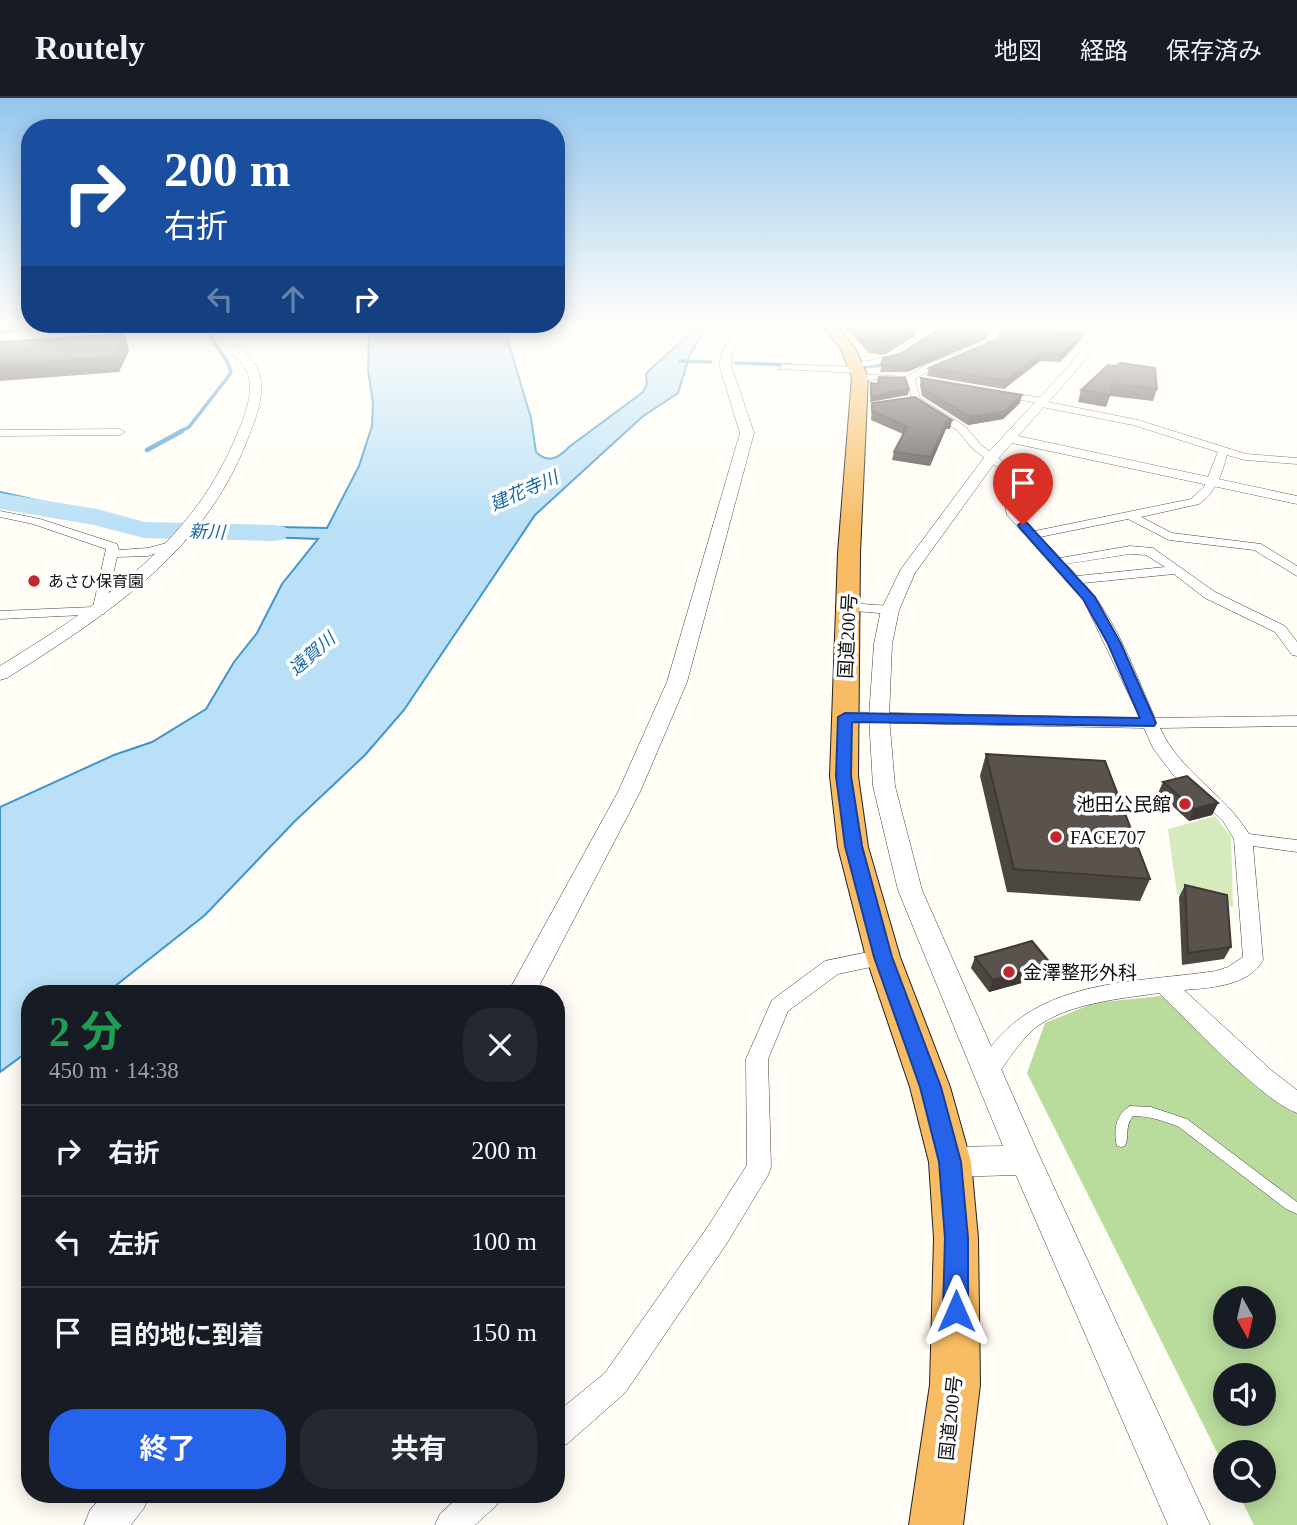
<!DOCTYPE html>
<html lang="ja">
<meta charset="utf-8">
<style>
body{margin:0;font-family:"Times New Roman","Noto Sans JP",serif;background:#242831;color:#f1f3f6;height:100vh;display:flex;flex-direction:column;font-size:26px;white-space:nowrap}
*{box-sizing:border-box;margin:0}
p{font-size:23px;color:#9ea1a6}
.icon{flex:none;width:38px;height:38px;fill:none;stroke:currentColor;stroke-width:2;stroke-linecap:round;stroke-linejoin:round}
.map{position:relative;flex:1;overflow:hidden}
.details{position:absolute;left:21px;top:887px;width:544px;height:518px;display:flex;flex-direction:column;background:#171b24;border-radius:28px;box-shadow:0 4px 18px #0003}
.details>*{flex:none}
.guide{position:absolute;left:21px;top:21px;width:544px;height:214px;border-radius:28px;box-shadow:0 4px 18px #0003;background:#1a4fa0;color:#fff;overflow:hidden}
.needle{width:46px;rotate:172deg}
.controls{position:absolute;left:1213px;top:1188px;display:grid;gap:14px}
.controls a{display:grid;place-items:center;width:63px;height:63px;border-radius:50%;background:#171b24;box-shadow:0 4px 18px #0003;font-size:35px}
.pin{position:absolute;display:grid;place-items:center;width:60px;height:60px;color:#fff;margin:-72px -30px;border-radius:50% 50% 50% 0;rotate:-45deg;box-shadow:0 0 7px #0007}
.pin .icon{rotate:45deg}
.me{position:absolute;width:77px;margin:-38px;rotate:0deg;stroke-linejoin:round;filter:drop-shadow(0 0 5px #0008)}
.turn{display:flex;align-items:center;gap:24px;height:147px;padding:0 28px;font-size:32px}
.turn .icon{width:91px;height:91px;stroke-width:2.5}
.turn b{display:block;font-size:49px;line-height:60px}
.lanes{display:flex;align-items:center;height:66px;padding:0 28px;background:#0003;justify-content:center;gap:35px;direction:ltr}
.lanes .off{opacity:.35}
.round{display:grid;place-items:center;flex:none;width:74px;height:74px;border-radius:28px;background:#242831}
.headline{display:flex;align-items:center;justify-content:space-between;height:119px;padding:0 28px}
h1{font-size:42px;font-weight:700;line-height:52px;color:#1e9e55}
.button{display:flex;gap:14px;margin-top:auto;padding:14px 28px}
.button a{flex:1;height:80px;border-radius:28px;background:#2563eb;color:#fff;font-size:28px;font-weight:700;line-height:80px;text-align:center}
.button a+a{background:#242831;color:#f1f3f6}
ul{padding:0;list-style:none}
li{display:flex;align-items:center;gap:21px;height:91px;padding:0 28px;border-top:2px solid #363941}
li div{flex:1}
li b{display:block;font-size:26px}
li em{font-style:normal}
header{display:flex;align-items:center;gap:42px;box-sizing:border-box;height:98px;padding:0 35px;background:#171b24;border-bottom:2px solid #363941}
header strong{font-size:33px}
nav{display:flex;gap:38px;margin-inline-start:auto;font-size:24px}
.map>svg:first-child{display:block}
.green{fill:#d5ebbd}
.forest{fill:#b9dc9c;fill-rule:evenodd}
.water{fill:#b9e0f7;stroke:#3f96cf;stroke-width:2}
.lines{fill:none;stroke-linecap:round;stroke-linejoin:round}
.stream-far1{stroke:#3f96cf;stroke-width:3.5}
.stream{stroke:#3f96cf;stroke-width:4.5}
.river{fill:#b9e0f7;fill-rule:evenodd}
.service-casing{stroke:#444;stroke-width:1}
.minor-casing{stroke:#444;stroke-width:1}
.tertiary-casing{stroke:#444;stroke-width:1}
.trunk-casing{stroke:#222;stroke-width:2}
.service{fill:#fff;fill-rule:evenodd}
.minor{fill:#fff;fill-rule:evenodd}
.tertiary{fill:#fff;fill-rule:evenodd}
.trunk{fill:#f7bc64;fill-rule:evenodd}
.wall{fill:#4d4742}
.shaded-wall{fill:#3f3936}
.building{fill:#5a524d;stroke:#3f3936;stroke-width:2}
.route{fill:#2563eb;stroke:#184099;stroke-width:2}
.poi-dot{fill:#c4262e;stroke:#fff;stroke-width:2.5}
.labels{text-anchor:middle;stroke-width:7;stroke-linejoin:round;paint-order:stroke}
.far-poi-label{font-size:16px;fill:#111;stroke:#fff;text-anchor:start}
.far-water-label{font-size:18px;font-style:italic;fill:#1768a6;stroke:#fff}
.street-label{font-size:19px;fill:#111;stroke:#fff}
.poi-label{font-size:19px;fill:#111;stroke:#fff;text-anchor:start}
</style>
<header>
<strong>Routely</strong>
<nav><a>地図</a><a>経路</a><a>保存済み</a></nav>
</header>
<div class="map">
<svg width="1297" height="1427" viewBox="0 0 1297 1427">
<rect width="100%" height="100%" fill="#fffdf5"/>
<!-- green -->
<path class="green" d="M1215 718 1231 739 1233 809 1177 796 1168 731Z"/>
<!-- forest -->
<path class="forest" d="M1161 898 1297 1015V1427H1254L1237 1393H1264V1354H1225V1370L1027 975 1045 925 1094 905ZM1225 1200H1264V1239H1225ZM1225 1278H1264V1316H1225Z"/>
<!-- water -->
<path class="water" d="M369 230H504L531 320 536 354C548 366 559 360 569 349L643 294 647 286 646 276C661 259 680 248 694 230H707L690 256 678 295 642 319 535 417 404 612 365 657 294 724 205 817 105 896H30V952L0 974V709L114 657 152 644 206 611 234 564 257 535 282 486 318 441 216 437 223 428 327 430 359 368 372 328 373 304 368 273Z
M0 394 136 424 132 427 164 431 157 436 141 435 0 406Z"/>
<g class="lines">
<!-- stream-far1 -->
<path class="stream-far1" d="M680 263 711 264
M736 265 791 267
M856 269 889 267
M179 334 189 329 231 275C228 257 212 248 208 230"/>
<!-- stream -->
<path class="stream" d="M147 352 182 333"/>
<!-- river -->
<path class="river" d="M0 395 97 411 145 424 275 427 285 429 289 435 285 441 275 443 144 440 94 427 0 411Z"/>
<defs>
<path id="service" d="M1130 1008 1151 1009 1187 1021 1297 1104V1116L1286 1111 1179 1029C1164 1023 1150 1018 1133 1018 1124 1030 1130 1036 1125 1048L1121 1049 1117 1048C1113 1032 1116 1016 1130 1008Z"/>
<path id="minor" d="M907 230H916L930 238C908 259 886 267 856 269L852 266 891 258 920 238Z
M1002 230H1013L996 237 995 246C969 261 940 265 915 281L920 300 965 328 981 347 1015 372 1014 395 1019 416 1035 433 1191 401 1204 389 1218 354 1133 327 1042 309 1038 305 995 297V293L1044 300 1048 304 1138 322 1246 356 1297 360V366L1245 362 1227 357C1222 375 1216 395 1199 406L1141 419 1172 435 1261 446 1297 468V478L1254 452 1169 442 1128 421 1040 439 1060 460 1130 448 1153 450 1215 494 1285 528 1297 544V558L1292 557 1275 534 1205 500 1174 476 1083 485C1117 521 1135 576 1155 620L1297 618V628L1160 630C1180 674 1224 695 1249 736L1297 742V754L1253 748 1263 862C1249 888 1210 890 1184 892L1271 972 1297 992V1015C1261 1002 1190 924 1159 895 1119 901 1068 905 1035 930 1019 944 1007 963 995 981L987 984 979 981 976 974C1021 880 1127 886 1216 873L1228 869 1243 859 1234 741 1223 723 1174 678 1153 650 1144 630 845 624 837 619 845 614 1140 620 1083 501 1007 417 1002 395 1005 375 973 351 957 332 913 303 906 281 860 282 856 279 860 276 906 279 926 267 988 243 989 234ZM1130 456 1146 457 1165 469 1077 478 1066 466Z
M782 266 858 269 862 272 858 275 779 271Z
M0 332 120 331 125 334 120 337 0 338Z
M0 413 40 421 117 446 119 452 148 450 174 443 180 447 148 458 117 459 104 516 0 521V513L93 509 106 451 33 426 0 419Z
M849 505 890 508 897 512 890 516 844 512V506Z
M883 851 890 853 893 859 890 865 838 876 788 913 768 961 771 1069 768 1077 727 1145 625 1295 567 1346 556 1350V1315L605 1275 709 1127 747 1067 746 961 772 902 825 863Z
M462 1396H501L497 1407 475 1427H435L440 1416Z"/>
<path id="tertiary" d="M210 230H220C231 247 256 258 260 278 265 300 254 325 246 345 203 456 103 519 7 580L0 582V568C96 508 189 450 235 341 243 323 253 300 249 279 247 266 219 246 210 230Z
M737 230H747L732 254 731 267 754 335 687 584 640 694 535 896H507L618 694 667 584 740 335 719 267 722 254Z
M1095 230H1105L1097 246 1075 274 1018 338 1297 398V406L1012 345 996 363 915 475 899 512 892 546 889 619 895 688 922 792 1039 1057 1210 1427H1168L1016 1077 950 1079 939 1074 934 1064 939 1054 950 1049 1003 1048 898 792 873 688 869 619 874 546 881 512 901 471 986 357 1067 270 1087 245Z
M104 1396H150L144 1410 131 1427H84L90 1412Z"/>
<path id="trunk" d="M0 230H17L15 233 0 235Z
M824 230H838L855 250 868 279 860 455 858 678 868 749 900 859 950 989 971 1064 978 1140 980 1287 963 1427H909L930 1287 934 1140 929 1064 910 989 866 859 838 749 830 678 838 455 852 279 841 251Z"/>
</defs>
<!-- service casing -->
<use href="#service" class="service-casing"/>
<!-- minor casing -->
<use href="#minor" class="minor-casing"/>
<!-- tertiary casing -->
<use href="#tertiary" class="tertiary-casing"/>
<!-- trunk casing -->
<use href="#trunk" class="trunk-casing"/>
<!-- service -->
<use href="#service" class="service"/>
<!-- minor -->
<use href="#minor" class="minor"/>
<!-- tertiary -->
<use href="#tertiary" class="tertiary"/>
<!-- trunk -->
<use href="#trunk" class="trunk"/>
</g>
<!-- wall -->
<path class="wall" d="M845 230H917L915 238 884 257 869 255Z
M987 234 986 241 907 274H880L883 260 900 256Z
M1081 242 1060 264 1040 263 1004 291 927 278 929 270Z
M1108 267 1157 291 1153 303 1110 298 1106 309 1078 304 1081 292Z
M921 280 1020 305 1003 321 968 327 922 298 920 287Z
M872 305 952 322 950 331H946L930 368 892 362 894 354 903 336 871 322Z
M986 656 1150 781 1140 803 1007 794 980 678Z
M1163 684 1218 705 1212 717 1189 723 1158 695Z
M1185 787 1231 849 1224 861 1182 867 1179 799Z
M975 859 1047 878 989 894 971 870Z"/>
<!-- shaded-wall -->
<path class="shaded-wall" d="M910 230H917L915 238 884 257 886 244Z
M987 234 986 241 907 274 909 267Z
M1083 235 1081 242 1060 264 1062 256Z
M123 236 124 240 125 238 129 253 119 274 0 283V267Z
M1041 255 1040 263 1004 291 1006 283Z
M909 291 908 297 870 304 871 298Z
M1022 297 1020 305 1003 321 968 327 970 319Z
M952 322 950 331H946L930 368 931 359 947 323Z
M1218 705 1212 717 1189 723 1194 711Z
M1051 866 1047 878 989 894 993 882Z"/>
<!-- building -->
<path class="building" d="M859 230H910L886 244 871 243Z
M940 230H972L987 234 909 267H881L883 260 900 256Z
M1007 230H1028L1083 235 1062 256 1041 255 1006 283 929 270 998 241 1000 235Z
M123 236 122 238H125L114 259 0 267V244Z
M1120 265 1155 270 1157 291 1114 286 1110 297 1081 292 1108 267 1116 268Z
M879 279 905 280 909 291 871 298V285L878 286Z
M921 280 1022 297 1005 313 970 319 924 291Z
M915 299 952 322 947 323 931 359 894 354 907 329 872 313V305Z
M986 656 1105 663 1150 781 1014 771Z
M1187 678 1218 705 1194 711 1163 684Z
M1185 787 1227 797 1231 849 1188 855Z
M1032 843 1051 866 993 882 975 859Z"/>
<!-- sky -->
<linearGradient id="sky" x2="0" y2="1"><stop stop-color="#95c6ee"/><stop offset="0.53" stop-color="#fffefa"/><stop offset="1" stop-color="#fffefa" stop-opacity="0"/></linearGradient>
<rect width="1297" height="430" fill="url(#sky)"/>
<!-- route -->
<path class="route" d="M1023 424 1027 425 1095 499 1121 546 1156 625 1154 628 852 624 851 678 862 748 892 859 941 989 961 1064 968 1140V1213L965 1222 956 1226 947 1222 943 1213 945 1140 939 1064 920 989 874 859 845 748 836 678 838 619 845 615 1140 620 1108 546 1083 501 1019 429 1018 427Z"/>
<!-- markers -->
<g class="poi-dot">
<circle cx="34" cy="483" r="7"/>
<circle cx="1185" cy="706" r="7"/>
<circle cx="1056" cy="739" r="7"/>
<circle cx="1009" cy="874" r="7"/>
</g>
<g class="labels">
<!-- far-poi labels -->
<g class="far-poi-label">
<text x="48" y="489">あさひ保育園</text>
</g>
<!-- far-water labels -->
<g class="far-water-label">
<text transform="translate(524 393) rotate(-24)" y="6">建花寺川</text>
<text transform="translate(207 434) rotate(2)" y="6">新川</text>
<text transform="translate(312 556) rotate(-41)" y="6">遠賀川</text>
</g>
<!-- street labels -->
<g class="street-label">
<text transform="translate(847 538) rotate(-87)" y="7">国道200号</text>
<text transform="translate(950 1320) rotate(-84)" y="7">国道200号</text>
</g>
<!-- poi labels -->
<g class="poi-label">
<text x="1171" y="713" text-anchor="end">池田公民館</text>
<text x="1070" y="746">FACE707</text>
<text x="1023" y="881">金澤整形外科</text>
</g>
</g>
</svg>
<div class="controls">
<a><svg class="needle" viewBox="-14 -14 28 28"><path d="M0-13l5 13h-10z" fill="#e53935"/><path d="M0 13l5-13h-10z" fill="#9ea1a6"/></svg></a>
<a><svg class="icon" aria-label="sound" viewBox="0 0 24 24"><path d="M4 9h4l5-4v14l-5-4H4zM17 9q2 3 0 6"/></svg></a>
<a><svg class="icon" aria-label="search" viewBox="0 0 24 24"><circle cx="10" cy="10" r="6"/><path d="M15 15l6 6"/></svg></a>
</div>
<div class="pin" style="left:1023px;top:427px;background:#d93025"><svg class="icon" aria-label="arrive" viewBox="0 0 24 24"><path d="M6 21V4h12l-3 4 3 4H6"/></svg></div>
<svg class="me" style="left:956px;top:1213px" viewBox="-20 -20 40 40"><path d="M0-17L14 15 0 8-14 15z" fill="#2563eb" stroke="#fff" stroke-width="4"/></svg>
<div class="guide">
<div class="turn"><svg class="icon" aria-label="right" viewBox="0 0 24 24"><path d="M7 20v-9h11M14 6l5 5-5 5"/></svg><div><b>200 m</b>右折</div></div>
<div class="lanes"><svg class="icon off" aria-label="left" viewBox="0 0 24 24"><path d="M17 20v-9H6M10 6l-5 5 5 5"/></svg><svg class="icon off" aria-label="ahead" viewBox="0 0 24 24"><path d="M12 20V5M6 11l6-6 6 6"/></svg><svg class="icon" aria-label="right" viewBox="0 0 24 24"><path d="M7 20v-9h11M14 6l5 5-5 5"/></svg></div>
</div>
<section class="details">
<div class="headline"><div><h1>2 分</h1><p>450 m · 14:38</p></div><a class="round"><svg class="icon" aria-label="close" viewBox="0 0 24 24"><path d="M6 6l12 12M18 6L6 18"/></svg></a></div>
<ul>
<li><svg class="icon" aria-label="right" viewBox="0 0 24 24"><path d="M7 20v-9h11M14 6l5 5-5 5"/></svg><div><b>右折</b></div><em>200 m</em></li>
<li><svg class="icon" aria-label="left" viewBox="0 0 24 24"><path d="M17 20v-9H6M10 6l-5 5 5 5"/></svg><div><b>左折</b></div><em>100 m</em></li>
<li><svg class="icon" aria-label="arrive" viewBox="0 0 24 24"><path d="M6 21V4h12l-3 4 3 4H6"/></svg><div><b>目的地に到着</b></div><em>150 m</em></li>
</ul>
<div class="button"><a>終了</a><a>共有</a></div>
</section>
</div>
